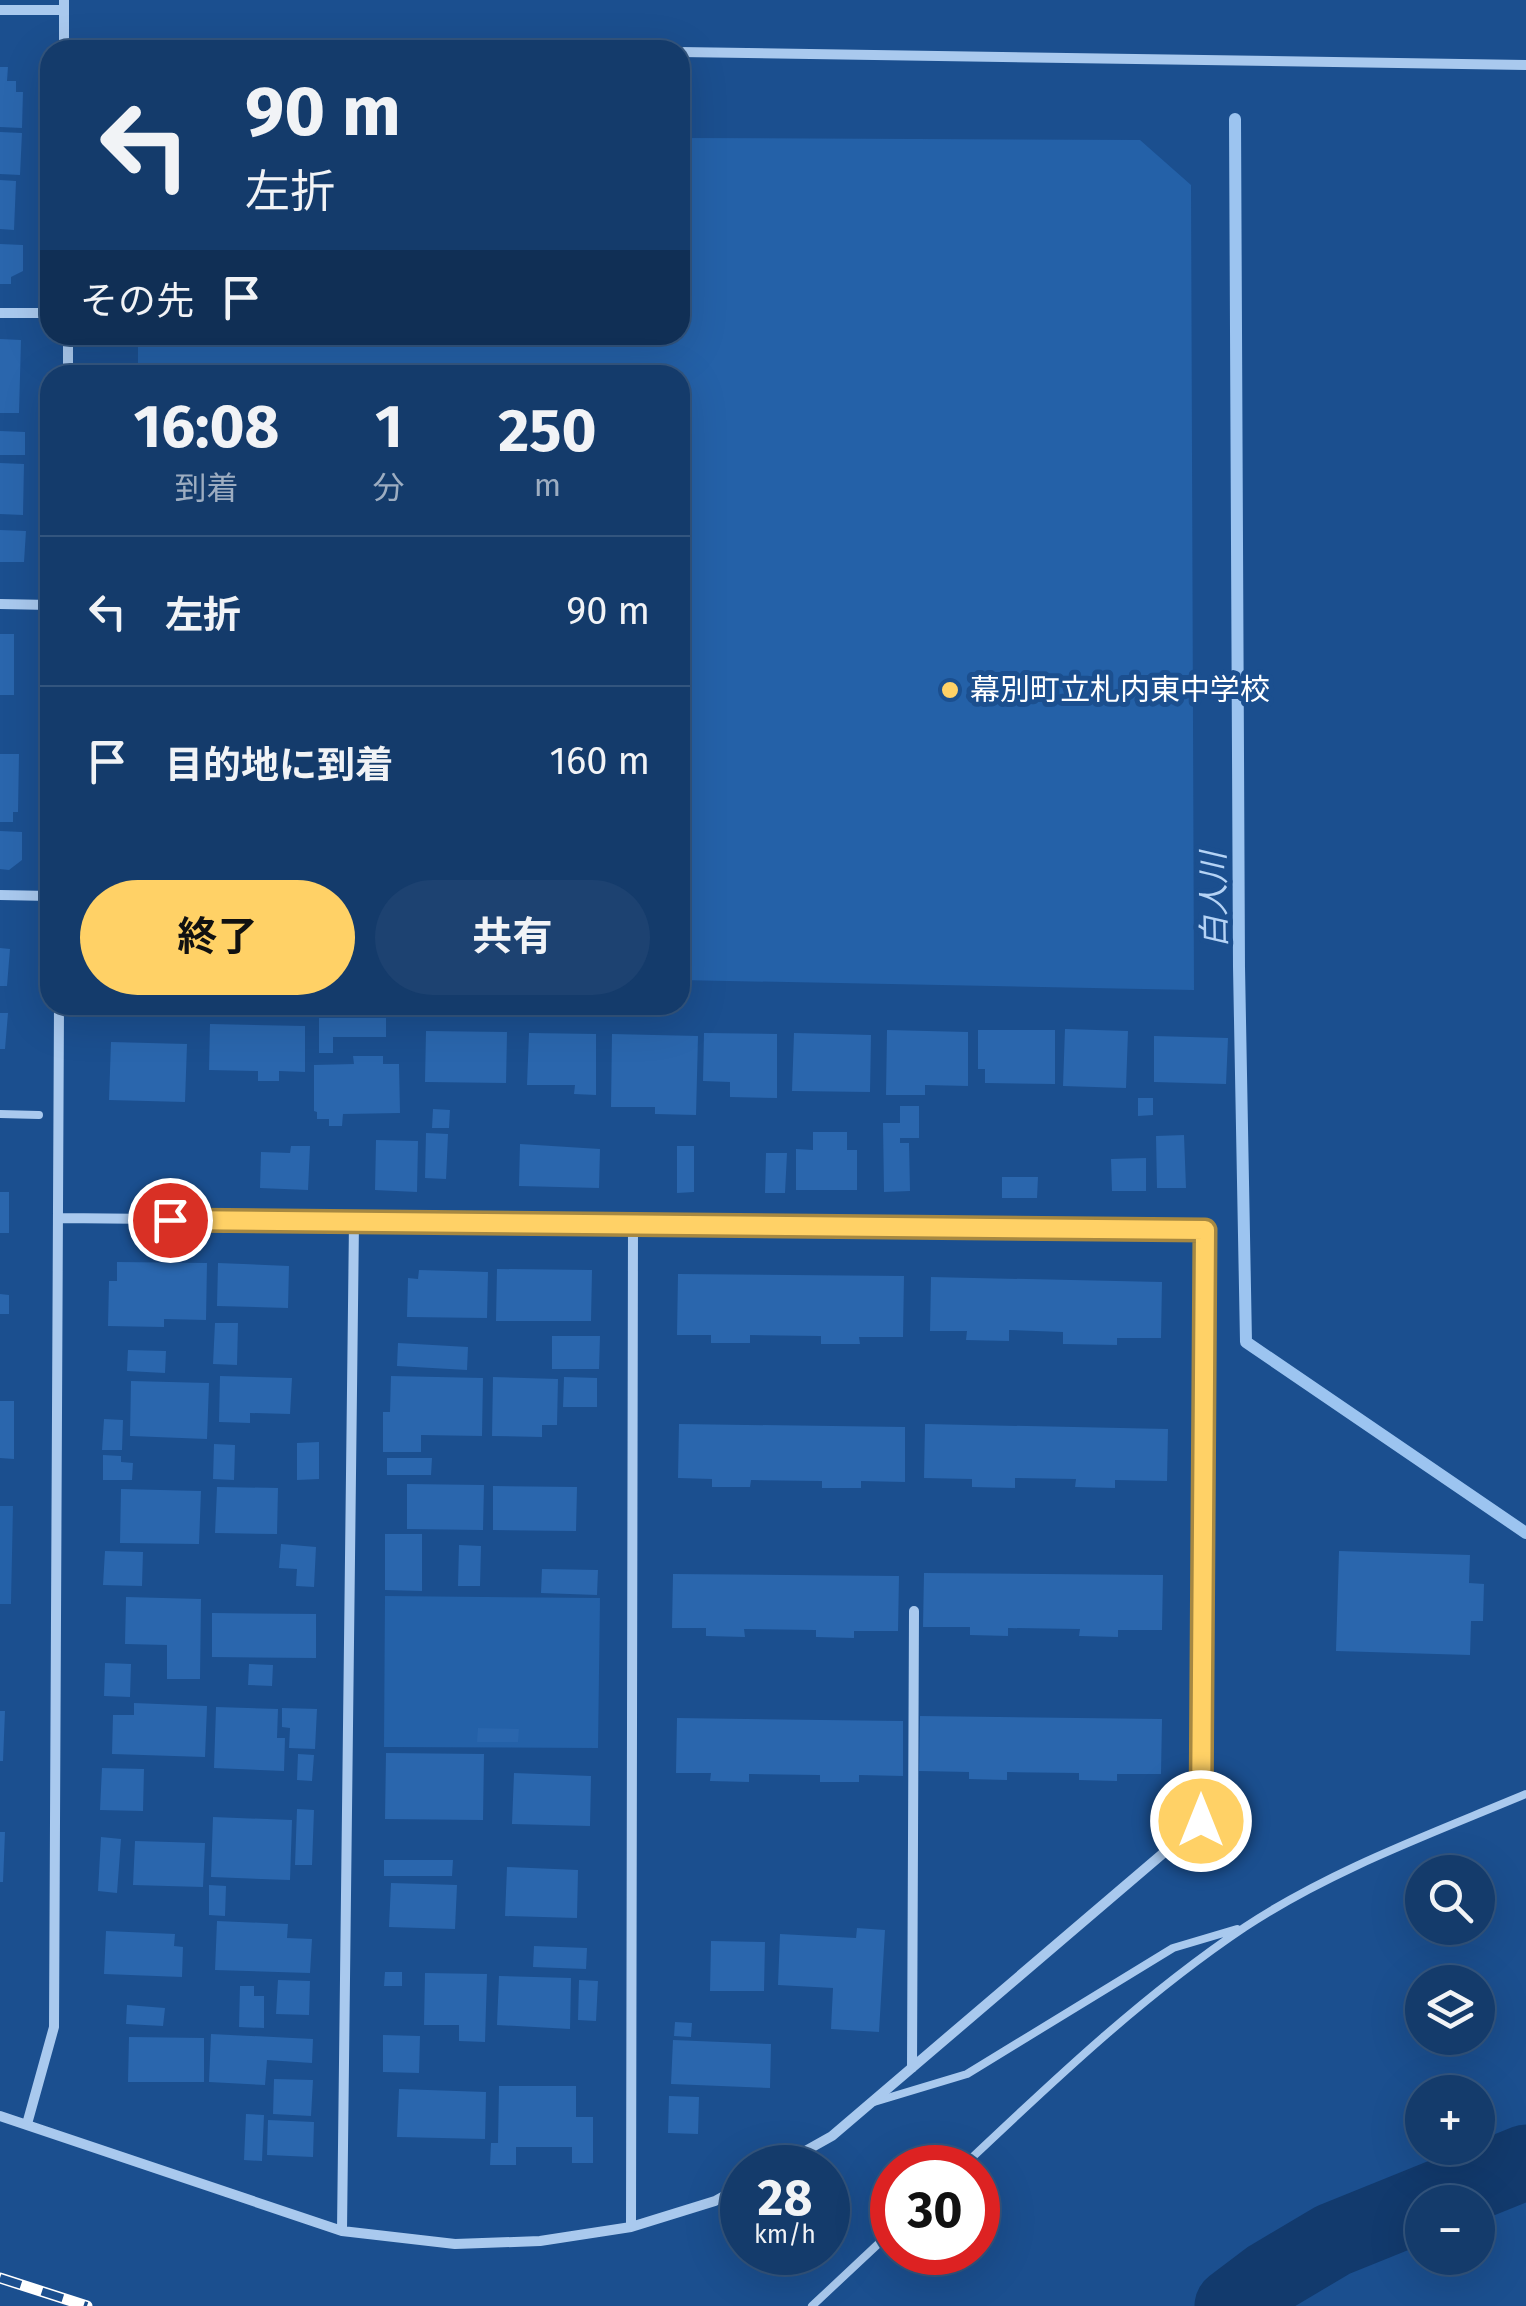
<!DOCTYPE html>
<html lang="ja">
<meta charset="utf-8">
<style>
body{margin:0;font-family:"Fira Sans","Noto Sans JP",sans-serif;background:#1d4271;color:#f1f3f6;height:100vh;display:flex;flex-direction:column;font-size:38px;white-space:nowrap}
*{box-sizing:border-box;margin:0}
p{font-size:32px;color:#9dadc1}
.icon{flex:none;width:55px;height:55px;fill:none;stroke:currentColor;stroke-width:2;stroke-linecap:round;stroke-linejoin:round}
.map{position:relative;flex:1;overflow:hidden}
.sheet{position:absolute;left:40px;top:365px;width:650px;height:650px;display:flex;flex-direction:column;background:#143b6b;border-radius:30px;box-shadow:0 10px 40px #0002,0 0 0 2px #33557e}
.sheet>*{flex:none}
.banner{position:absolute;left:40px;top:40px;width:650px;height:305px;border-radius:30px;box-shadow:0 10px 40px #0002,0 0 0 2px #33557e;background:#143b6b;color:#f1f3f6;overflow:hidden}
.fabs{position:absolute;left:1405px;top:1855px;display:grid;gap:20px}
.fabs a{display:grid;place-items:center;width:90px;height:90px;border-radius:50%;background:#143b6b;box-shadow:0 10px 40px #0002,0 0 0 2px #33557e;font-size:50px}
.speed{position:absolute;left:720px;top:2145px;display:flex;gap:20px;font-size:50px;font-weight:700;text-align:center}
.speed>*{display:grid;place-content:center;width:130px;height:130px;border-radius:50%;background:#143b6b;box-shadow:0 10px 40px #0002,0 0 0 2px #33557e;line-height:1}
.speed small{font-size:25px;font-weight:400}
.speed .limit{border:15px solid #d22;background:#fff;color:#111}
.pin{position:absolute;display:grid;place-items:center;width:85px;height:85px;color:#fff;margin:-42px;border:5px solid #fff;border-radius:50%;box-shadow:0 2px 10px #0007}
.me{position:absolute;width:110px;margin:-55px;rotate:0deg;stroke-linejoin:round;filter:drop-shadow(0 0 8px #0008)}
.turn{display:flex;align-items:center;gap:35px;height:210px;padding:0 40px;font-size:45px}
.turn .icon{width:130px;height:130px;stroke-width:2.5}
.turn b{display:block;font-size:70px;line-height:85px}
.then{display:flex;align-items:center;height:95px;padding:0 40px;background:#0003;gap:20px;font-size:38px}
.eta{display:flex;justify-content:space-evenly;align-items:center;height:170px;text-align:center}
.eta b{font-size:60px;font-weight:700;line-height:70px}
.primary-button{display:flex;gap:20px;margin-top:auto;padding:20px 40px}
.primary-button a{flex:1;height:115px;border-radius:60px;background:#ffd166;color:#111;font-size:40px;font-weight:700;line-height:115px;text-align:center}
.primary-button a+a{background:#1d4271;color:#f1f3f6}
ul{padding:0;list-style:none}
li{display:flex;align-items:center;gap:30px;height:150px;padding:0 40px;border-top:2px solid #33557e}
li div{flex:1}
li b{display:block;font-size:38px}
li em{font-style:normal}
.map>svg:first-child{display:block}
.green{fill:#2461a8}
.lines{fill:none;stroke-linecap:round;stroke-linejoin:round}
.stream{stroke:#9cc4f0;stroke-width:12}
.river{stroke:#123a6d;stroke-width:75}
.building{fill:#2a66ad}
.service{stroke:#a9c9ee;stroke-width:8}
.minor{stroke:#a9c9ee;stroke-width:10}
.rail-casing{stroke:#fff;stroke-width:11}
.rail{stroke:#1b4f8f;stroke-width:8;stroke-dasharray:22;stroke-linecap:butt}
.route-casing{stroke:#a68842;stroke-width:25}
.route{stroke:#ffd166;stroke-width:18}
.poi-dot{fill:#ffd166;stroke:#1b4f8f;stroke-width:4}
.labels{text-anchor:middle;stroke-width:10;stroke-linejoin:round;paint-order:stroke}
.poi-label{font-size:30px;fill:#fff;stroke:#1b4f8f;text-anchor:start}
.water-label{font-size:32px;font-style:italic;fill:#b5d3f5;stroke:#1b4f8f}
</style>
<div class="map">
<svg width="1526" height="2306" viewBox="0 0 1526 2306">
<rect width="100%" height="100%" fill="#1b4f8f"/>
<!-- green -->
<path class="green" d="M680 138 1140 140 1191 185 1194 990 680 980V375H138V335H680Z
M0 1506H13L11 1604H0Z
M385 1596 600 1598 598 1748 384 1747Z"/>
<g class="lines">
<!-- stream -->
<path class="stream" d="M1235 119 1239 967 1246 1342 1526 1533"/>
<!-- river -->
<path class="river" d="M1232 2306 1269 2278 1333 2240 1526 2162"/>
</g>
<!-- building -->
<path class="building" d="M0 67H8L7 81H16V92H23L22 128 0 127Z
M0 132 22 133 20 175 0 174Z
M0 180 16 181 14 230 0 229Z
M0 244 23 245V271L11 277V284H0Z
M0 339 21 340 19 413H0Z
M0 431 25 432V455H0Z
M0 463 24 464 23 515 0 514Z
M0 530 26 531 24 562H0Z
M0 634H14V695H0Z
M0 754H19L18 812H13V822H0Z
M0 831 22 832V860L9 870 0 869Z
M0 948 10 949 7 986H0Z
M0 1013H8L5 1049H0Z
M319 1018H386V1037H333V1053H319Z
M210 1024 305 1026V1072L279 1071V1081H258V1071L209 1070Z
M1065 1029 1128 1031 1126 1088 1063 1086Z
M887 1030 968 1032V1086L925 1085V1095H886Z
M978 1030H1055V1084L985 1083V1069H978Z
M426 1031 507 1032 506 1083 425 1082Z
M529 1033 596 1034V1095L574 1094 575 1085H527Z
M704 1033 777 1034V1098L730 1097V1082L703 1081Z
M794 1033 871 1035 870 1092 792 1091Z
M612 1034 698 1036 696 1115 655 1114V1107H611Z
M1154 1036 1228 1038 1226 1084 1154 1082Z
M111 1042 187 1044 185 1102 109 1100Z
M353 1056H383V1064H399L400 1113 343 1114 342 1126H329V1119H317V1112L314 1111V1065L354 1064Z
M1138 1098H1153V1115L1138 1116Z
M900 1106H919V1138H900V1143H909L910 1191 884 1192 883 1123H900Z
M433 1109 450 1110 449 1128H432Z
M813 1132H847V1150H857V1190H796V1149L813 1150Z
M426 1133 448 1134 446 1179 425 1178Z
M1184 1135 1186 1188H1157L1156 1136Z
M376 1140 418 1141 417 1192 375 1190Z
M520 1144 600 1149 599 1188 519 1186Z
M291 1146H310L308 1190 260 1188 261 1152 290 1153Z
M677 1146H694V1192L677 1193Z
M766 1153H787L785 1193H765Z
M1146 1158V1191H1112L1111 1159Z
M1002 1177H1038L1037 1198H1002Z
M0 1192H9V1233H0Z
M117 1262 207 1263 206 1320 164 1319V1327L108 1326 109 1281H117Z
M218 1263 289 1266 288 1308 217 1306Z
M497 1269 592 1270 591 1321H496Z
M419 1270 488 1272 487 1318 407 1317 408 1278 418 1279Z
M678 1274 904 1276 903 1337H859L860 1344H821V1336L750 1335V1343H711V1335H677Z
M931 1277 1162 1282 1161 1338H1117V1345L1063 1344V1332L1009 1330V1341L966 1340 967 1331H930Z
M0 1294 9 1295V1314H0Z
M215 1323H238L237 1365 213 1364Z
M552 1336H600L599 1369H552Z
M398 1343 468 1347 467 1370 397 1366Z
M128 1350 166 1351 165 1373 127 1371Z
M220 1376 292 1378 290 1414 250 1413V1423L219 1422Z
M391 1376 483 1378 482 1436 421 1435V1452H383V1412H390Z
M493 1377 558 1379 557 1425H542V1437L492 1436Z
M564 1377 597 1378V1407H563Z
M131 1381 209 1383 207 1439 130 1436Z
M0 1401H14V1459L0 1458Z
M104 1419 123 1420 122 1450H102Z
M679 1424 905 1427V1482L861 1481V1488H822V1481L751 1480 750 1487H712V1479L678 1478Z
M925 1424 1168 1429 1167 1481 1115 1480V1488L1075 1487 1076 1479 1015 1478V1488L972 1487V1479L924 1478Z
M319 1442V1479L297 1480V1443Z
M214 1444 235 1445 234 1480 213 1479Z
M103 1455 121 1456V1462L133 1463 132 1480H103Z
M387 1458H432L431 1475H387Z
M407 1484 484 1485 483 1530 407 1529Z
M493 1486 577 1487 576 1531 493 1530Z
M217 1487 278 1488 277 1534 215 1533Z
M121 1489 201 1491 199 1544 120 1543Z
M385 1534H422V1591L385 1590Z
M281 1544 316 1547 314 1587 296 1586 297 1569 279 1568Z
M459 1545 481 1546 480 1586H458Z
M105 1551 143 1552 142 1586 103 1585Z
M1339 1551 1470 1555 1469 1583 1484 1584 1483 1621H1471L1470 1655 1336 1651Z
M542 1569 598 1570 597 1595 541 1593Z
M924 1573 1163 1575 1162 1630H1118V1637L1079 1636 1080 1629 1008 1628V1636L970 1635V1627H923Z
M673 1574 899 1576 898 1631H854V1638L816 1637V1630L744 1629 745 1637 706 1636V1628H672Z
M126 1597 201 1599 200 1679H167V1645L125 1644Z
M212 1613 316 1614V1658L212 1657Z
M105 1663 131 1664 130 1697 104 1696Z
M249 1664 273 1665 272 1686 248 1685Z
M134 1703 207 1706 205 1757 112 1754 113 1715H134Z
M216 1707 278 1709 277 1738H285L284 1771 214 1768Z
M282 1708 317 1709 315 1749 289 1748 290 1728 282 1727Z
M0 1711H5L3 1761H0Z
M920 1716 1162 1719 1161 1774H1117V1781L1079 1780V1773L1007 1772V1780L969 1779V1772L919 1771Z
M677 1718 903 1721V1776L859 1775V1782H820V1775L749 1774V1782L710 1781 711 1773H676Z
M478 1728 519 1729 518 1742H477Z
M386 1753 484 1754 483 1820 385 1819Z
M298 1754 314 1755 312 1781 297 1780Z
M102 1768 144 1769 143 1811 100 1810Z
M514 1773 591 1776 590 1826 512 1824Z
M297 1809 314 1810 312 1865H295Z
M213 1817 292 1820 290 1880 211 1877Z
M0 1832H5L3 1882H0Z
M101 1837 121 1839 117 1893 98 1891Z
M135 1841 205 1843 203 1887 133 1885Z
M384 1860H453L452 1876H384Z
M507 1867 578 1870 577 1918 505 1916Z
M391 1883 457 1885 455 1929 389 1927Z
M209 1885 226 1886 225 1916 209 1915Z
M217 1921 288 1924 287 1938 312 1939 310 1973 215 1970Z
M857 1928 885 1930 879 2032 831 2029 833 1988 778 1985 780 1934 856 1938Z
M106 1931 175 1934 174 1946 183 1947 182 1977 104 1974Z
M711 1941 765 1942 764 1991H710Z
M534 1946 587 1948 586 1969 533 1967Z
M385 1972H402V1986H384Z
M425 1973 487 1974 485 2042 459 2041V2025H424Z
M499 1976 571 1978 570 2029 497 2025Z
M278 1980 310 1981 309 2015 276 2014Z
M579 1980 598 1981 596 2021 578 2020Z
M240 1986H254V1996H264V2028L239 2027Z
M127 2005 165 2008 163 2026 126 2024Z
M675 2022 692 2023 691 2037 674 2036Z
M211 2034 313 2039 312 2063 267 2060 265 2085 209 2082Z
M383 2035 420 2036 419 2073 383 2072Z
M129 2037 204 2038V2082H128Z
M673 2040 771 2044 770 2088 671 2084Z
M274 2079 313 2080 311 2116 273 2114Z
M499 2086H576V2117H593V2163H572V2147H516V2165H490L491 2143H498Z
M399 2089 486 2092 485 2139 397 2137Z
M669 2096 699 2097 698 2134 668 2133Z
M246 2114 264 2115 262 2161 244 2160Z
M268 2120 314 2122 313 2157 267 2155Z"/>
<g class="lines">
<!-- service -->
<path class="service" d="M0 1114 39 1115
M874 2102 967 2074 1173 1948 1237 1929
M961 2168C1051 2083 1142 1996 1245 1927 1331 1870 1431 1834 1526 1794
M812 2306 892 2231"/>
<!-- minor -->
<path class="minor" d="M0 10H64
M64 43 539 50
M64 50V0
M680 52 1526 65
M0 313H50
M68 375V335
M0 604 50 605
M0 895 50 896
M59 1218 1205 1230 1201 1821 832 2136 775 2168
M912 2068 914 1611
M0 2116 342 2231 455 2244 540 2241 631 2227 715 2201 742 2186
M27 2124 54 2027 59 1005
M631 2227 633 1225
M342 2231 354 1222"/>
<defs>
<path id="rail" d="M0 2278 87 2306"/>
</defs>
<!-- rail casing -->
<use href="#rail" class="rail-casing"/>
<!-- rail -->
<use href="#rail" class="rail"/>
</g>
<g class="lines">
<defs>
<path id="route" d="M170 1220 1205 1230 1201 1821"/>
</defs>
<!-- route casing -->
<use href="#route" class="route-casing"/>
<!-- route -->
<use href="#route" class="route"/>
</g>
<!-- markers -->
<circle class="poi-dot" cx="950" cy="690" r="10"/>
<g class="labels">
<!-- poi labels -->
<g class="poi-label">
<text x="970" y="700">幕別町立札内東中学校</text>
</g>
<!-- water labels -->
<g class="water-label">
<text transform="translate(1214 900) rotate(-91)" y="11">白人川</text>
</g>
</g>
</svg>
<div class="fabs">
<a><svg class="icon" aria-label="search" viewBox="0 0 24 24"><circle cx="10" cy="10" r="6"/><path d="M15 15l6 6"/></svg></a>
<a><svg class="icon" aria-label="layers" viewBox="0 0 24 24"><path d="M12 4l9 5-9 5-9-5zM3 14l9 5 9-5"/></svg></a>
<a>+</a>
<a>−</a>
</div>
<div class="speed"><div>28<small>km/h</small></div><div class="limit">30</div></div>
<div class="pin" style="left:170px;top:1220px;background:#d93025"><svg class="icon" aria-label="arrive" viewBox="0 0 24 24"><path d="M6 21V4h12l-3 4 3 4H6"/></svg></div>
<svg class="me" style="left:1201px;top:1821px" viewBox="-20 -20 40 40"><circle r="17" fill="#ffd166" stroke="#fff" stroke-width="3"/><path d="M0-11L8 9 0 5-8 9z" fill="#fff"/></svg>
<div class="banner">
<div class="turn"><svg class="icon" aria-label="left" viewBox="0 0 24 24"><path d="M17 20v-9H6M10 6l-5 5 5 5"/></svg><div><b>90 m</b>左折</div></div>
<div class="then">その先<svg class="icon" aria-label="arrive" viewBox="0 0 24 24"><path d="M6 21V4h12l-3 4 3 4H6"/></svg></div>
</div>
<section class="sheet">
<div class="eta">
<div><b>16:08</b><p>到着</p></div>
<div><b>1</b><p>分</p></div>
<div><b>250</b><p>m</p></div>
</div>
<ul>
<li><svg class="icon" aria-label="left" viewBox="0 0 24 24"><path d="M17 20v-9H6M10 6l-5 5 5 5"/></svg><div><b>左折</b></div><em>90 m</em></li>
<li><svg class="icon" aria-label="arrive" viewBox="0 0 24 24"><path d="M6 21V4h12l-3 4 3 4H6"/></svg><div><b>目的地に到着</b></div><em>160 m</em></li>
</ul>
<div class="primary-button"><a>終了</a><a>共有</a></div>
</section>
</div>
